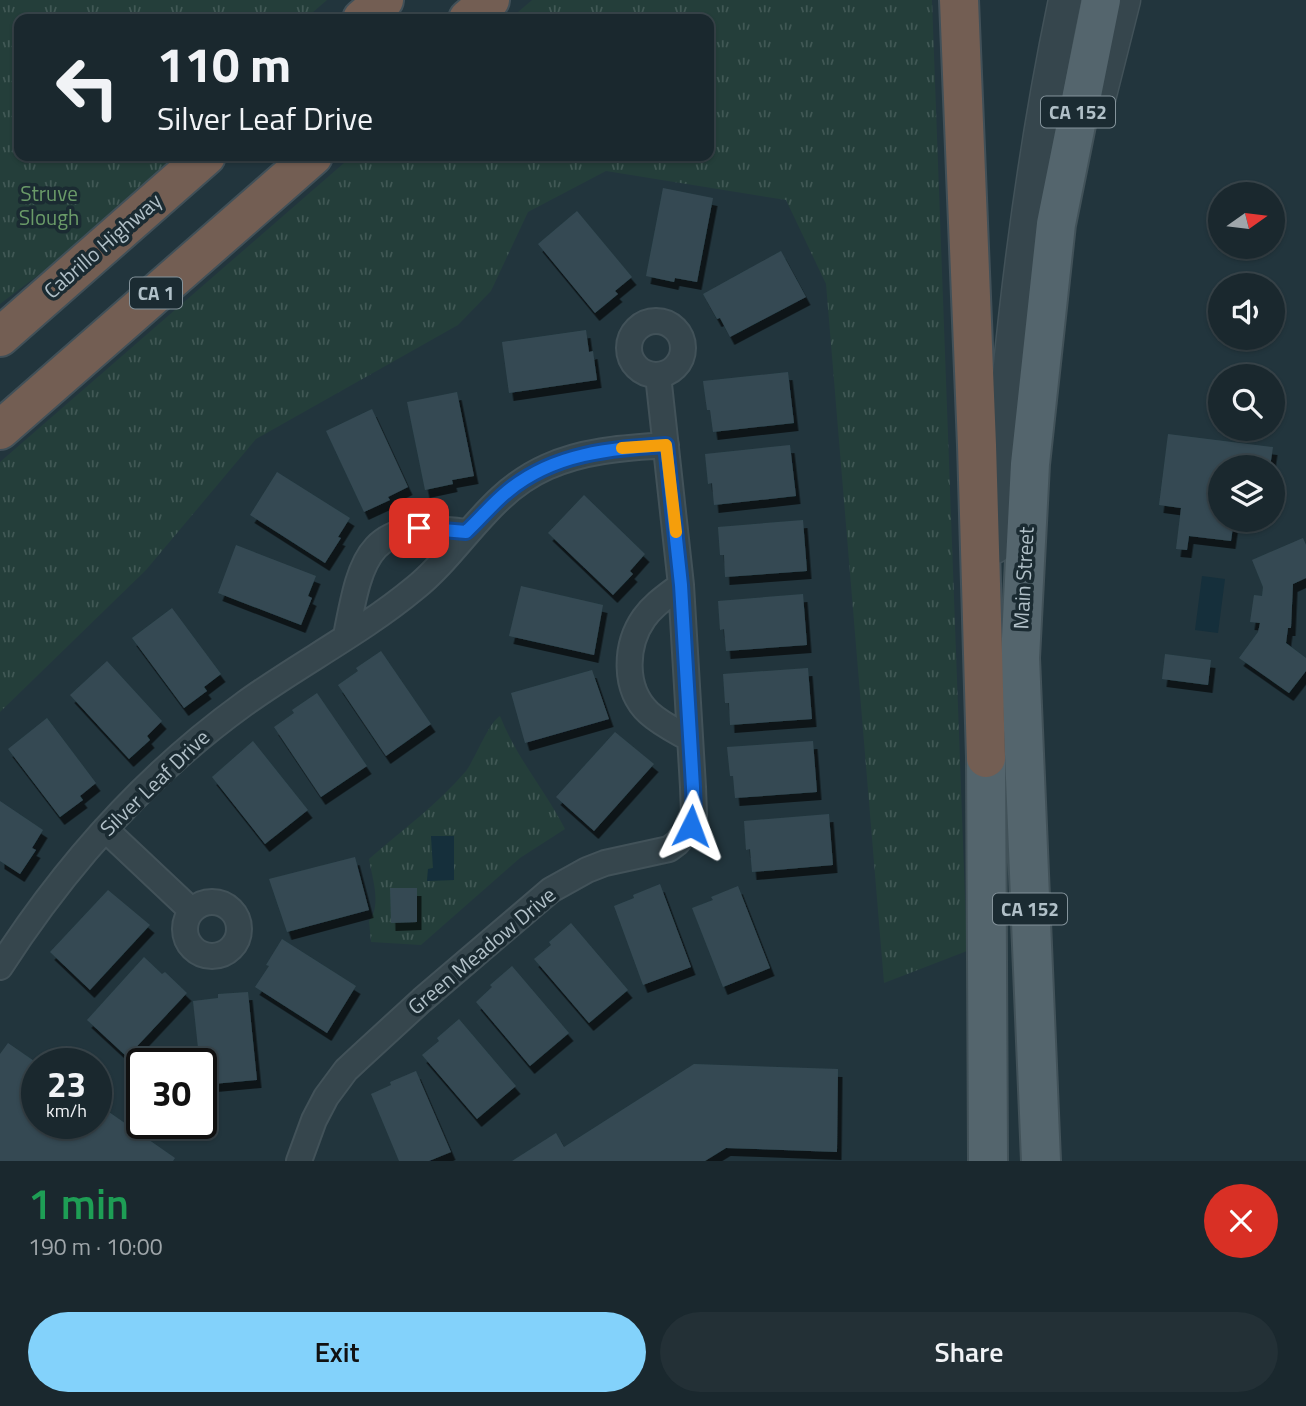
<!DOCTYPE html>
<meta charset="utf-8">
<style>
body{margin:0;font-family:"Titillium Web",sans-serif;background:#233036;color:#f1f3f6;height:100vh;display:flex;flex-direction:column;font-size:26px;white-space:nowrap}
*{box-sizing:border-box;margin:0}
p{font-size:23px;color:#9fa6aa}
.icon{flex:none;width:38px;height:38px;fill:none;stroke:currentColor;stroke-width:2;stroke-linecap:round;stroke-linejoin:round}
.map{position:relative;height:1161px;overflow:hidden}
.side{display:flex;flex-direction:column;background:#1a282e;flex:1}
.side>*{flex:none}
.top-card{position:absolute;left:14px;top:14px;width:700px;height:147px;border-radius:14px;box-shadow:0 2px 5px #0004,0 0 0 2px #38444a;background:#1a282e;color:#f1f3f6;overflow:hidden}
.needle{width:46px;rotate:76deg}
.buttons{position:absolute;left:1208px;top:182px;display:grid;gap:14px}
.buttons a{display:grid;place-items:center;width:77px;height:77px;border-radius:50%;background:#1a282e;box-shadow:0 2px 5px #0004,0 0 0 2px #38444a;font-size:35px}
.speed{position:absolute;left:21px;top:1048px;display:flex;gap:14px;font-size:35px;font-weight:700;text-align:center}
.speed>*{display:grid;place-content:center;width:91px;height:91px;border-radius:50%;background:#1a282e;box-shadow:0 2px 5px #0004,0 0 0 2px #38444a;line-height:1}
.speed small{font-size:18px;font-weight:400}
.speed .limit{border:4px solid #111;border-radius:10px;background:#fff;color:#111}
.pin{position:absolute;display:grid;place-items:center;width:60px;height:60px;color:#fff;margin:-30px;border-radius:14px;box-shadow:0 4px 10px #0006}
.me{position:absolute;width:77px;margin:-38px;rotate:3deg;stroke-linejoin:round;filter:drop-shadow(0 0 5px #0008)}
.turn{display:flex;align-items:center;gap:24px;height:147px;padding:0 28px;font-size:32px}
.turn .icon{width:91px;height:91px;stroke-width:2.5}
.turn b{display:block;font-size:49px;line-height:60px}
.round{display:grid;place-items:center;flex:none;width:74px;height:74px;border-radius:37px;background:#233036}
.head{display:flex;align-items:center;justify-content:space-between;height:119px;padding:0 28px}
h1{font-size:42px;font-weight:600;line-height:52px;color:#1e9e55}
.action{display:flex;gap:14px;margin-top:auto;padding:14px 28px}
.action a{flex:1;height:80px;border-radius:42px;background:#83d2fb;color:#111;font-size:28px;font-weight:600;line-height:80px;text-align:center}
.action a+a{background:#233036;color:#f1f3f6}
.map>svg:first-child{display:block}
.grass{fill:url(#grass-tufts)}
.water{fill:#152f3b}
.building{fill:#344a53;filter:url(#shadow)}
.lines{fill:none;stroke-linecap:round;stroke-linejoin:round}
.minor-casing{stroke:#425259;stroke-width:28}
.tertiary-casing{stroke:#425259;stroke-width:35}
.primary-casing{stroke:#425259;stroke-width:42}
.motorway-casing{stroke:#415058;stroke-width:42}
.minor{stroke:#36464d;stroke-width:24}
.tertiary{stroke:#36464d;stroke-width:32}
.primary{stroke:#54656d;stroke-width:38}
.motorway{stroke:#735e53;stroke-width:38}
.route-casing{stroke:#114b97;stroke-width:18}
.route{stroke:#1a73e8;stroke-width:12}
.slow{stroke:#f59e0b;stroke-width:12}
.labels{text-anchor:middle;stroke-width:7;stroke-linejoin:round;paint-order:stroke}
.shield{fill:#1b2b32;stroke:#84939b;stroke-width:2}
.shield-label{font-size:19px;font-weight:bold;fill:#b1c0c8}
.park-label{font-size:21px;fill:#6a9a68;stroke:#1b2b32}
.street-label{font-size:21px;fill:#b1c0c8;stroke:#1b2b32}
</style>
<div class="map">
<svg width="1306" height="1161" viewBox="0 0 1306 1161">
<defs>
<pattern id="grass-tufts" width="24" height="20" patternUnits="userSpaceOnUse" patternTransform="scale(1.75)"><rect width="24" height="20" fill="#243e3a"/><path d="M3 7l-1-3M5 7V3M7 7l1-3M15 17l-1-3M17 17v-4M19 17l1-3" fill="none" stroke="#415855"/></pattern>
<filter id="shadow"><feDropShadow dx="4.5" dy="8" stdDeviation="0" flood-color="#0009"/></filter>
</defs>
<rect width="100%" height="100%" fill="#22353d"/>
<!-- grass -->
<path class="grass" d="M0 0H327L305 19H19V156H196L0 304Z
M532 0H932L967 951 884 983 826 284 786 200 606 171 528 212 491 291 458 325 256 439 146 570 0 712V462L352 156H709V19H510Z
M500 716C516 757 545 790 565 829L520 858 421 945 371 942 369 921C382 905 372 878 369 859 401 831 438 804 466 771 476 757 489 722 500 716Z"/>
<!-- water -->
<path class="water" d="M1202 576 1225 579 1218 633 1195 630Z
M431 836H454V880L427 881 428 869 433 868Z"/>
<!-- building -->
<path class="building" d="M663 188 713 198 697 282 675 278 674 282 646 276Z
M577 211 632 277 615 291 618 294 595 313 538 244Z
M781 251 806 297 730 337 720 318 717 319 703 294Z
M586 330 589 352 593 351 597 380 509 393 502 342Z
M788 372 794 423 713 432 710 410H707L703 381Z
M457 392 474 476 452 480 453 484 425 490 407 402Z
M372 409 408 487 388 497 390 500 364 512 326 431Z
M1168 434 1273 447 1270 467H1220V520H1234L1231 541 1189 536 1187 550 1176 549 1181 508 1159 505Z
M790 445 796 496 714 505 712 483 708 484 705 454Z
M277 472 350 518 338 537 341 538 325 563 250 515Z
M584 495 645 554 630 571 633 574 613 595 548 533Z
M803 520 807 571 725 577 724 555H720L718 527Z
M1303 538 1306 545V578L1293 584 1291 628H1288L1286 643 1306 658V671L1289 693 1239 658 1258 632 1260 623 1250 622 1254 595 1262 596 1263 587 1252 560Z
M236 545 316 576 308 596 312 598 301 625 218 593Z
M521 586 603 605 594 655 509 636Z
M803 594 807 645 726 651 724 629 720 630 718 601Z
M172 608 221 674 204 687 207 691 184 708 132 638Z
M381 651 431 724 386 756 338 685 358 671 356 668Z
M1165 654 1211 660 1208 685 1162 679Z
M107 661 162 721 147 736 150 740 129 759 70 695Z
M808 668 812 719 730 725 729 703H725L723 674Z
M592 670 609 719 525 743 511 693Z
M317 693 367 766 321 797 274 727 294 713 292 710Z
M47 718 96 783 80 796 83 800 60 817 8 749Z
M615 732 654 764 594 831 556 797Z
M253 741 308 810 265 844 212 777Z
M813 741 817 792 735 798 733 776H730L727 747Z
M0 801 43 830 32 848 36 850 20 874 0 861Z
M829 814 833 865 752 872 750 849 746 850 744 821Z
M355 857 369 910 287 932 269 879Z
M660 884 691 967 643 985 614 906 634 898 633 895Z
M738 886 770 968 723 987 692 908 713 900 711 897Z
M390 888H417V922L391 923Z
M108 890 150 925 90 990 50 952Z
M571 923 628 990 589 1023 534 959 551 945 549 942Z
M282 939 356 986 327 1033 255 987 269 966 266 965Z
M144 957 162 974 165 972 187 993 127 1057 87 1020Z
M512 966 569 1033 530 1066 476 1002 492 987 490 985Z
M248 992 257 1080 202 1085 193 1001 218 998V994Z
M459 1019 516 1086 477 1119 422 1055 439 1041 437 1038Z
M8 1043 37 1063V1124H96V1103L175 1158 173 1161H0V1054Z
M694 1064 838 1069 837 1152 726 1148 705 1161H512L556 1133 564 1147Z
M416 1071 451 1152 429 1161H399L371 1094 391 1085 390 1082Z"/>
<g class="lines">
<defs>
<path id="minor" d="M629 348a27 27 0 1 1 54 0a27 27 0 1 1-54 0Z
M681 585C668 595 654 604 644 618 625 645 623 689 649 713 661 724 676 731 690 739
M346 636C362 551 370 519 466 532
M105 829 192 911
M185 929a27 27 0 1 1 54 0a27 27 0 1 1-54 0Z
M0 967C65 866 146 775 244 704 299 664 362 632 415 588 462 550 488 493 547 467 584 450 625 448 666 445
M299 1161 314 1120 326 1097 346 1070 361 1056 422 1000 551 890 587 870 605 863 669 849 677 843 691 826 694 815 693 787 681 585 658 375"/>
<path id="tertiary" d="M1098 103 1124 0
M995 547C1007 363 1027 180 1065 0"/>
<path id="primary" d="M986 758 988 1161
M1041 1161 1020 658 1030 464 1056 224 1101 0"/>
<path id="motorway" d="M959 0 977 445 986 758
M362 19 384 0
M468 19 490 0
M0 337 206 156
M0 430 313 156"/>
</defs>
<!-- minor casing -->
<use href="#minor" class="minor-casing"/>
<!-- tertiary casing -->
<use href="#tertiary" class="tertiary-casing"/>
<!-- primary casing -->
<use href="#primary" class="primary-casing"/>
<!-- motorway casing -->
<use href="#motorway" class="motorway-casing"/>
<!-- minor -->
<use href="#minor" class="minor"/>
<!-- tertiary -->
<use href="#tertiary" class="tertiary"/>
<!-- primary -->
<use href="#primary" class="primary"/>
<!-- motorway -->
<use href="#motorway" class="motorway"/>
</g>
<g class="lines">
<defs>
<path id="route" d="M419 528 466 532C480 519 493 503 508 491 554 453 610 449 666 445L681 585 693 787 694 815 691 826"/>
</defs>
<!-- route casing -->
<use href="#route" class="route-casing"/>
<!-- route -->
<use href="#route" class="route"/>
<!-- slow -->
<path class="slow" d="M622 448 666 445 676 532"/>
</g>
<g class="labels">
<!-- shield labels -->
<g class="shield">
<rect x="1041" y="96.5" width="74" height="31" rx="5"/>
<rect x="130" y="277.5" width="52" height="31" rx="5"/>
<rect x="993" y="893.5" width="74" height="31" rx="5"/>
</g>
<g class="shield-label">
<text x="1078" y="119">CA 152</text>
<text x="156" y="300">CA 1</text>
<text x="1030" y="916">CA 152</text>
</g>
<!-- park labels -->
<g class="park-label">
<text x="49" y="201">Struve<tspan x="49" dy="24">Slough</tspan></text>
</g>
<!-- street labels -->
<g class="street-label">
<text transform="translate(103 246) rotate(-41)" y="7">Cabrillo Highway</text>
<text transform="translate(1024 578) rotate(-87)" y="7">Main Street</text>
<text transform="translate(155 783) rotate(-44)" y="7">Silver Leaf Drive</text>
<text transform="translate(482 951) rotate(-40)" y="7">Green Meadow Drive</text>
</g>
</g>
</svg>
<div class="buttons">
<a><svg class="needle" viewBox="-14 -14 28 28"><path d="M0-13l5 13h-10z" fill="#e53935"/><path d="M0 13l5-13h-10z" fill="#9fa6aa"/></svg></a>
<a><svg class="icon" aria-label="sound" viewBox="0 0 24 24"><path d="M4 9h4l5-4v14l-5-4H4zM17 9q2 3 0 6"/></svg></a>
<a><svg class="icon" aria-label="search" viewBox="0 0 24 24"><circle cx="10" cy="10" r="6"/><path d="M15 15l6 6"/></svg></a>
<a><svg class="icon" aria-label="layers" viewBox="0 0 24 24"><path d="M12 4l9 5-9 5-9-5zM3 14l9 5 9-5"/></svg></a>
</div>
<div class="speed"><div>23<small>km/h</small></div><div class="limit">30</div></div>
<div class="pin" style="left:419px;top:528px;background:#d93025"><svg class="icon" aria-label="arrive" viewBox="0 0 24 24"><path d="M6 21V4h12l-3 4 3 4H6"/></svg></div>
<svg class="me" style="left:691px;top:826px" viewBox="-20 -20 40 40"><path d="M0-17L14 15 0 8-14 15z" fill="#1a73e8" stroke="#fff" stroke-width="4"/></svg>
<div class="top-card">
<div class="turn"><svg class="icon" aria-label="left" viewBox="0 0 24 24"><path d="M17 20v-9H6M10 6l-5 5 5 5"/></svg><div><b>110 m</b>Silver Leaf Drive</div></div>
</div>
</div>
<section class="side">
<div class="head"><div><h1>1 min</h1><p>190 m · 10:00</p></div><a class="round" style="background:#d93025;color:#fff"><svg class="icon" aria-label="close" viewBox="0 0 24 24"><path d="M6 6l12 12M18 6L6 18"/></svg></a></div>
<div class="action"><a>Exit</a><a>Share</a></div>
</section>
